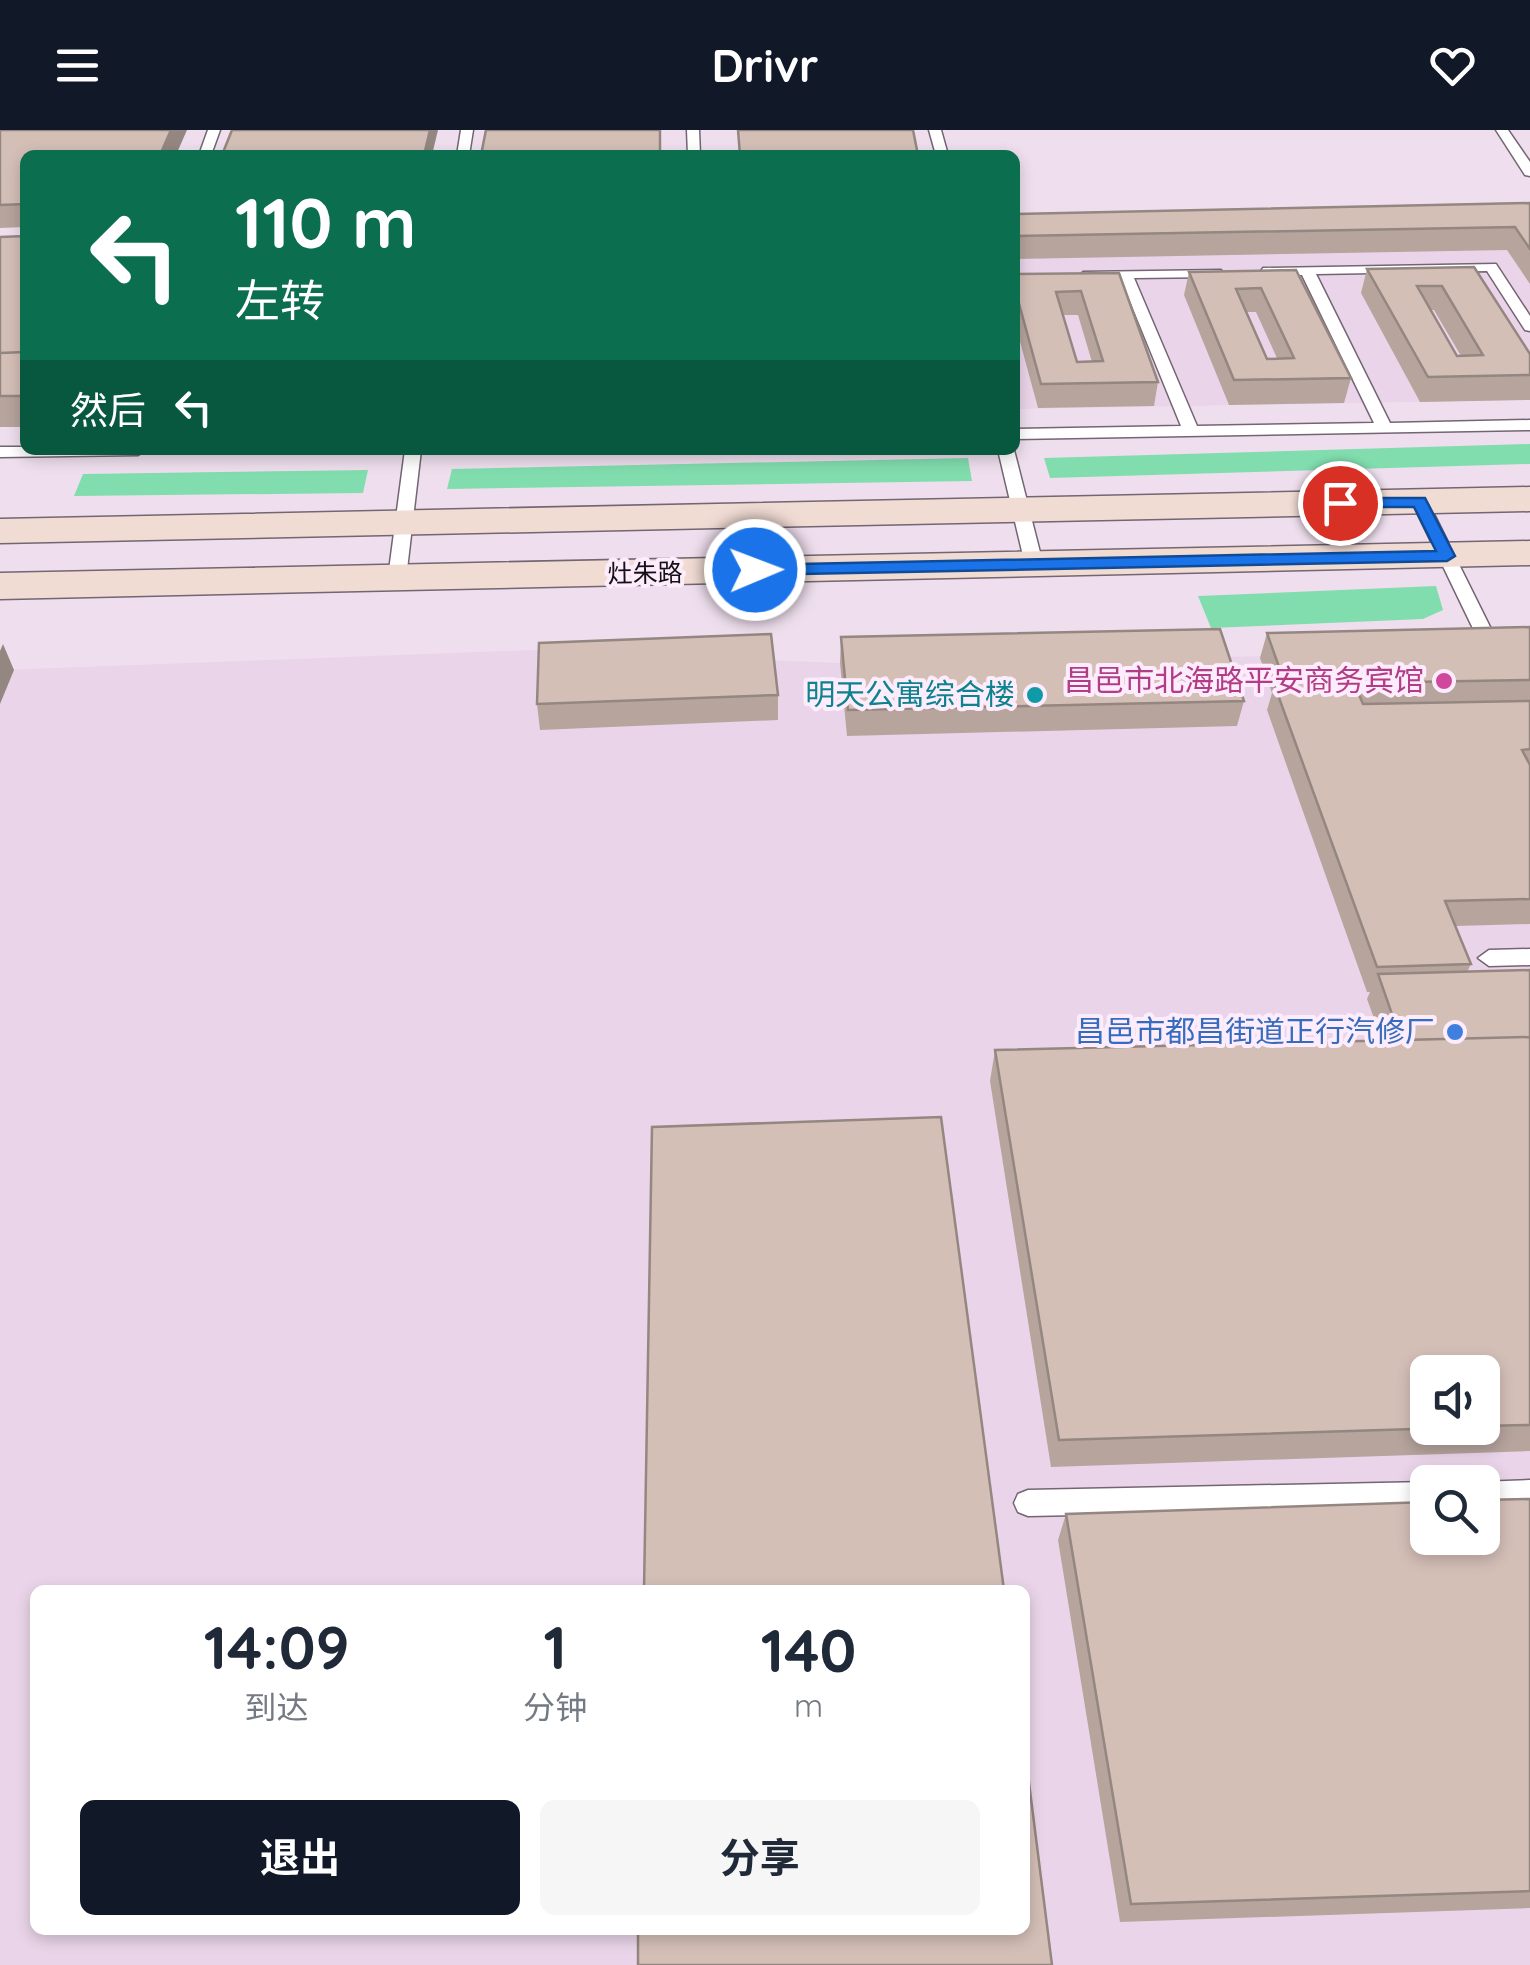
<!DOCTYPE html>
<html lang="zh">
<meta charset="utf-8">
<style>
body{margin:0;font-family:Quicksand,"Noto Sans SC",sans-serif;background:#f6f6f7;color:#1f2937;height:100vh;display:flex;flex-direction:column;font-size:38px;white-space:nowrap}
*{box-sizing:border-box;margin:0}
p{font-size:32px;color:#747a83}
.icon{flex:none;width:55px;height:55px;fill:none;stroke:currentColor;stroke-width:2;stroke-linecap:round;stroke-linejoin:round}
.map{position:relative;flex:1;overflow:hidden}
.details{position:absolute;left:30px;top:1455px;width:1000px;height:350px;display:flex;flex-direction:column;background:#fff;border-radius:15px;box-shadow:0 5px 15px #0003}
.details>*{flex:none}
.banner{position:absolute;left:20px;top:20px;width:1000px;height:305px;border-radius:15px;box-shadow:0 5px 15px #0003;background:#0b6e4f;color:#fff;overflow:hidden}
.controls{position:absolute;left:1410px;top:1225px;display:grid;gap:20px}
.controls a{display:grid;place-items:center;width:90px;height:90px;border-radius:15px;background:#fff;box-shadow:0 5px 15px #0003;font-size:50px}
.pin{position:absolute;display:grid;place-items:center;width:85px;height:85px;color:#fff;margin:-42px;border:5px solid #fff;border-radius:50%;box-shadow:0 2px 10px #0007}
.me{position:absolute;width:110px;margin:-55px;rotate:89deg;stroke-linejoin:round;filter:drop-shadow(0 0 8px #0008)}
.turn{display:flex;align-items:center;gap:35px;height:210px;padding:0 50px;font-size:45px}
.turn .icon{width:130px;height:130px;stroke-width:2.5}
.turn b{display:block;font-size:70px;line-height:85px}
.then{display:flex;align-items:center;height:95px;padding:0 50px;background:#0003;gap:20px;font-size:38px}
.eta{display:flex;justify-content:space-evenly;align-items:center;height:170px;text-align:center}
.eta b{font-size:60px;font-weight:700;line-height:70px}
.primary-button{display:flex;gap:20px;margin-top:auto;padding:20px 50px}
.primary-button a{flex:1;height:115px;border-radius:15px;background:#111827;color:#fff;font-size:40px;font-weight:700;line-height:115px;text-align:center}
.primary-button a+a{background:#f6f6f7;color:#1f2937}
header{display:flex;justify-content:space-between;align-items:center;height:130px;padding:0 50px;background:#111827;color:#fff;font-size:45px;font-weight:700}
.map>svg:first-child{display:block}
.built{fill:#ead4e9;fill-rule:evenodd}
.green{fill:#81ddae}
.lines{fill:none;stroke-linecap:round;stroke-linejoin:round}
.service-casing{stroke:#736572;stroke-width:3}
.secondary-casing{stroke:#736572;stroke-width:3}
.service{fill:#fff;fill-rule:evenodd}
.secondary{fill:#f1dcd4;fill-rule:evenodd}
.wall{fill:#b6a49d;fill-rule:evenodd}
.shaded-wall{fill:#948680}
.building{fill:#d4bfb7;stroke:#948680;stroke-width:2.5;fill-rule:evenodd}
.route{fill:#1a73e8;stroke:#114b97;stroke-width:2.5}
.hotel-dot{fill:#d1479c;stroke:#fdecfb;stroke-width:4}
.culture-dot{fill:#0f9aa8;stroke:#fdecfb;stroke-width:4}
.shop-dot{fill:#3f7fe0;stroke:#fdecfb;stroke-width:4}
.labels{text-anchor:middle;stroke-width:8;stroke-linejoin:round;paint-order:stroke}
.far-street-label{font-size:25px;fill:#151015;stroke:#fdecfb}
.hotel-label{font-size:30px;fill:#b23c85;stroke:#fdecfb;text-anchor:end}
.culture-label{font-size:30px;fill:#0d838f;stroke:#fdecfb;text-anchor:end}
.shop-label{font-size:30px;fill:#366cbe;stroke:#fdecfb;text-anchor:end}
</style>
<header><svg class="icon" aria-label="menu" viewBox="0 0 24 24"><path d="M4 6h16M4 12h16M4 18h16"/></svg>Drivr<svg class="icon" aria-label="heart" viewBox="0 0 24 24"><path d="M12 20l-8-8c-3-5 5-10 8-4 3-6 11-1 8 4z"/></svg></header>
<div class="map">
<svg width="1530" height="1835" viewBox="0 0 1530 1835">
<rect width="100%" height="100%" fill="#efdfee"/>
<!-- built -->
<path class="built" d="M1510 72 1530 100V270L1015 279V86Z
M532 520 840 533 1530 522V1835H0V540ZM1428 1242H1482V1298H1428ZM1428 1352H1482V1408H1428ZM35 1460H1025V1800H35Z"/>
<!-- green -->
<path class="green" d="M1530 314V334L1050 348 1044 328Z
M968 328 972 351 447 359 452 339Z
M368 340 363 363 74 366 83 344Z
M1436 456 1443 480 1423 489 1211 498 1198 466Z"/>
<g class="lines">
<defs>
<path id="service" d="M208 0H220L211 25H199Z
M461 0H473L469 25H457Z
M687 0H699L700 25H688Z
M929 0H941L948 25H936Z
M1496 0H1508L1530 32V46L1525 45Z
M1496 134 1530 186V201L1525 200 1487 141 1316 144 1390 293 1530 290V300L1015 309V299L1181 296 1121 149H1088L1081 145 1083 142 1221 140 1223 143 1216 147 1134 148 1197 296 1374 293 1302 145H1268L1261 141 1263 138Z
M0 317H25V320H146L138 325 0 327Z
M405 320H421L406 448 397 453 388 448Z
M998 320H1014L1043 434 1040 438H1028L1025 434Z
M1420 367 1428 372 1498 513 1495 517 1489 519 1480 513 1412 372Z
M1530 819V835L1489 836 1478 828 1489 820Z
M1530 1350V1376L1482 1377V1352H1479Z
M1428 1352V1378L1028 1386 1018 1382 1014 1373 1018 1364 1028 1360Z"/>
<path id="secondary" d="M1530 357V381L0 413V389Z
M1530 411V435L0 469V443Z"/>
</defs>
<!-- service casing -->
<use href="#service" class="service-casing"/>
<!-- secondary casing -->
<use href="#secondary" class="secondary-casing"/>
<!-- service -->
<use href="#service" class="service"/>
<!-- secondary -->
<use href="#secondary" class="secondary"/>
</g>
<!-- wall -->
<path class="wall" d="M0 0 25 25V97L0 98Z
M1530 73V154L1507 120 1015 129V84Z
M25 106V297H0V107Z
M1474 137 1530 224V270L1420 272 1361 163 1367 139ZM1431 180H1434L1461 226H1457Z
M1296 140 1351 248 1344 273 1229 275 1184 165 1189 142ZM1247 182H1256L1277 228 1267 229Z
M1119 143 1158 252 1154 276 1038 278 1015 193V144ZM1063 185H1078L1092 232H1077Z
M1530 497V794L1455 796 1471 834 1467 842 1530 840V1321L1051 1337 990 951 995 920 1382 910 1367 869 1370 862H1367L1267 580 1272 563 1260 528 1267 503ZM1482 1242V1298H1428Z
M841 507 1244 571 1237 596 847 606 840 533Z
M778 565V590L540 600 537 574Z
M1530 1369V1778L1120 1792 1058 1410 1066 1384Z"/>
<!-- shaded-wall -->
<path class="shaded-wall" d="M171 0H187L176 25H160Z
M430 0H438L432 25H424Z
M3 514 14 540 0 574V521Z"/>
<!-- building -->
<path class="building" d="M0 0H171L160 25H25V74L0 75Z
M232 0H430L424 25H222Z
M486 0H660V25H481Z
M738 0H913L918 25H740Z
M1530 73V119L1515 97 1015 106V84Z
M25 106V222L0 223V107Z
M1474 137 1530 224V245L1428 247 1367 139ZM1417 156H1442L1483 225 1457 226Z
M1296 140 1351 248 1234 250 1189 142ZM1261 158 1294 228 1267 229 1236 159Z
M1119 143 1158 252 1041 254 1015 159V144ZM1081 161 1103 231 1077 232 1056 162Z
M25 222V266H0V223Z
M1530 497V550L1354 553 1363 574 1530 571V619L1522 620 1530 635V769L1445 771 1471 834 1377 837 1274 554H1285L1267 503Z
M1220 499 1244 571 848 580 841 507Z
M771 504 778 565 537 574 539 513Z
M1530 840V907L1401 910 1378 844Z
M1530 907V1295L1482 1296V1242H1428V1298H1446L1059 1310 995 920Z
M941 987 1004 1460H644L652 997Z
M1530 1369V1761L1131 1774 1066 1384 1428 1372V1408H1482V1370Z
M1025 1621 1052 1835H638V1800H1025Z"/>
<!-- route -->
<path class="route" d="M1340 368H1425L1455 426 1447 431 755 445 746 440 755 435 1436 421 1414 377H1334L1332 373Z"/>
<!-- markers -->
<circle class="hotel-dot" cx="1444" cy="551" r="10"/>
<circle class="culture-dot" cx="1035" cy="565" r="10"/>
<circle class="shop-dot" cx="1455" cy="902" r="10"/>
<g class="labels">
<!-- far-street labels -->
<g class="far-street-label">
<text transform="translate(645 443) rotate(-1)" y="9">灶朱路</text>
</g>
<!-- hotel labels -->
<g class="hotel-label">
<text x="1424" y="561">昌邑市北海路平安商务宾馆</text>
</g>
<!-- culture labels -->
<g class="culture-label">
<text x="1015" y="575">明天公寓综合楼</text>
</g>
<!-- shop labels -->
<g class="shop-label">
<text x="1435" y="912">昌邑市都昌街道正行汽修厂</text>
</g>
</g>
</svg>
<div class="controls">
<a><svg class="icon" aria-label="sound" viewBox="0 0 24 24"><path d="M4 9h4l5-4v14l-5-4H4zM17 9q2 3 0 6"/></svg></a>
<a><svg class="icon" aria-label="search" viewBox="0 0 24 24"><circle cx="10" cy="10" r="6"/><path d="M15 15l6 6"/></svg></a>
</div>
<div class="pin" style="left:1340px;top:373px;background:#d93025"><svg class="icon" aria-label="arrive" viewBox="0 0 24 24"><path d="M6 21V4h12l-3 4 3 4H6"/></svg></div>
<svg class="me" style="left:755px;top:440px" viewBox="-20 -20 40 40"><circle r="17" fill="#1a73e8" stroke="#fff" stroke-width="3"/><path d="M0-11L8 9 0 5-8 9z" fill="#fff"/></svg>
<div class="banner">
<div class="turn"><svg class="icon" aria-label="left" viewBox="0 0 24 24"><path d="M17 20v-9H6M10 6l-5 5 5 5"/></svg><div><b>110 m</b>左转</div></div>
<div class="then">然后<svg class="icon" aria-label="left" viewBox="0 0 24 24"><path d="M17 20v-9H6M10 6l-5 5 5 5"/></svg></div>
</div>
<section class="details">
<div class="eta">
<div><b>14:09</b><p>到达</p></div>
<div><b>1</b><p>分钟</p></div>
<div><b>140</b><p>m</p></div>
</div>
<div class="primary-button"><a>退出</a><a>分享</a></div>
</section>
</div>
